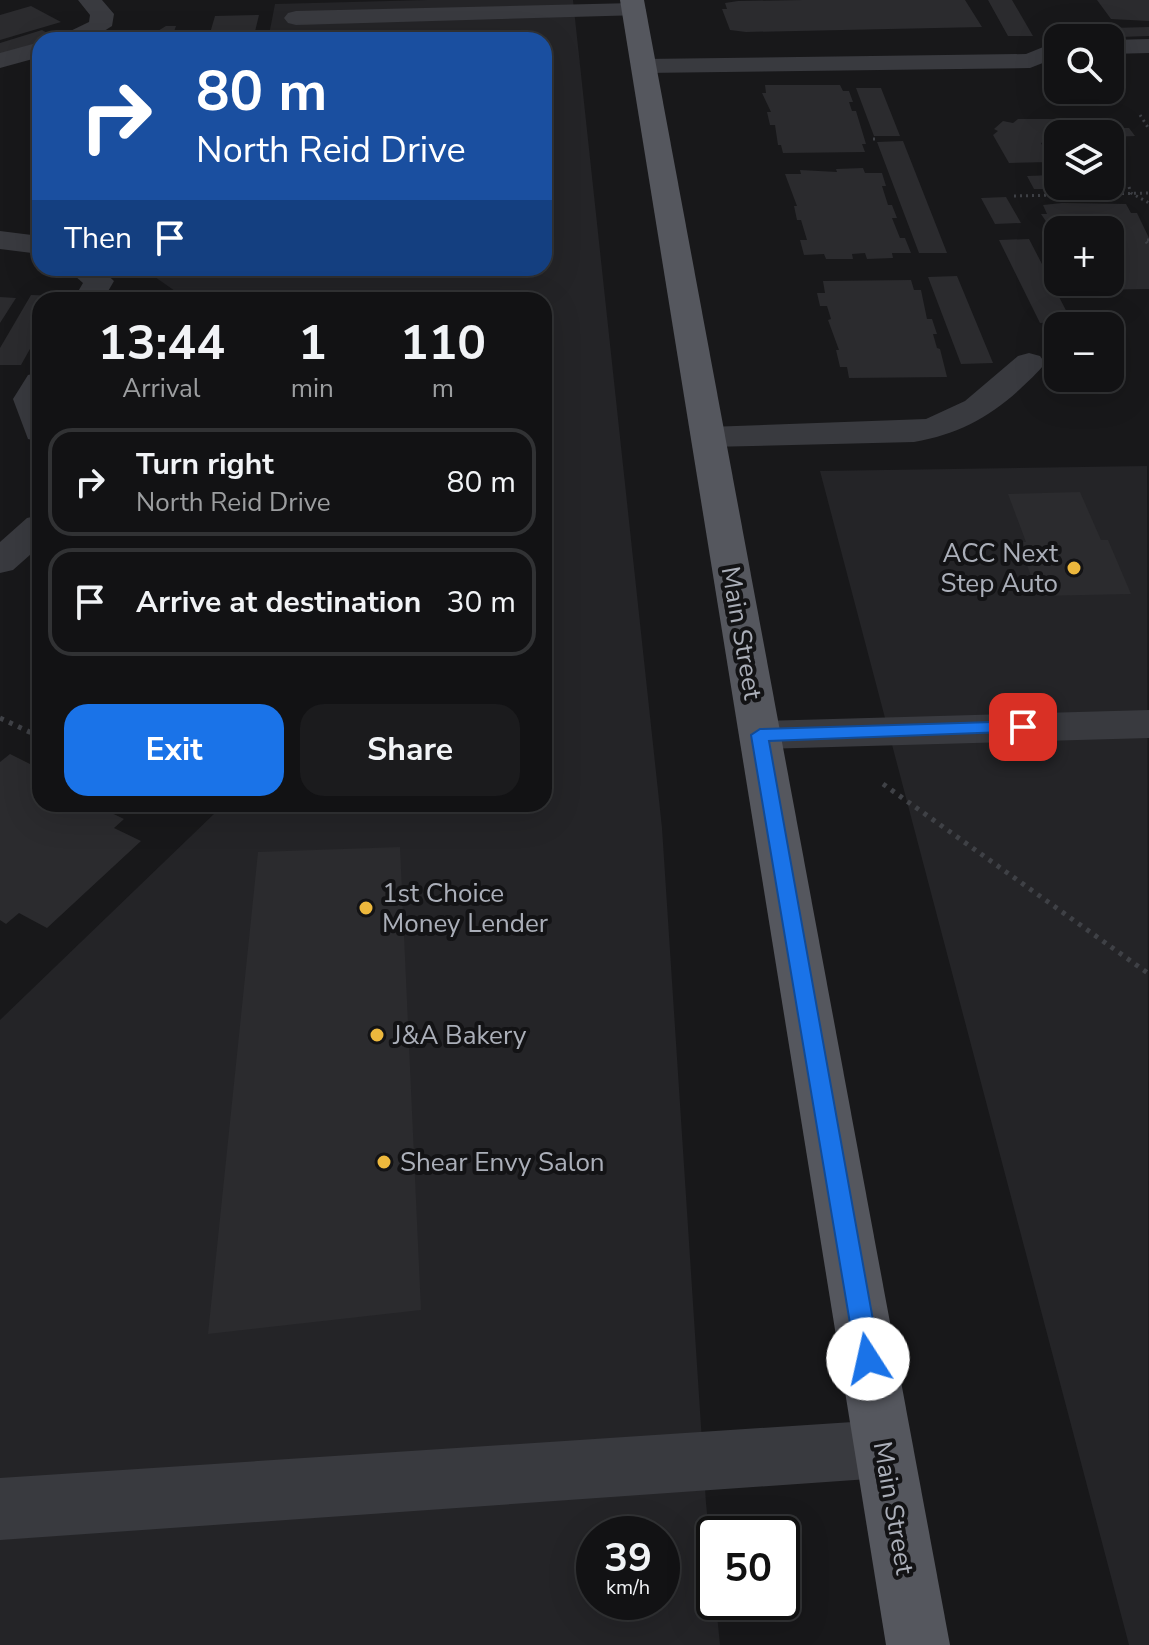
<!DOCTYPE html>
<meta charset="utf-8">
<style>
body{margin:0;font-family:"Nunito Sans",sans-serif;background:#1b1b1d;color:#f1f3f6;height:100vh;display:flex;flex-direction:column;font-size:30px;white-space:nowrap}
*{box-sizing:border-box;margin:0}
p{font-size:26px;color:#9c9ea0}
.icon{flex:none;width:44px;height:44px;fill:none;stroke:currentColor;stroke-width:2;stroke-linecap:round;stroke-linejoin:round}
.map{position:relative;flex:1;overflow:hidden}
.details{position:absolute;left:32px;top:292px;width:520px;height:520px;display:flex;flex-direction:column;background:#121214;border-radius:24px;box-shadow:0 8px 32px #0002,0 0 0 2px #313234}
.details>*{flex:none}
.hud{position:absolute;left:32px;top:32px;width:520px;height:244px;border-radius:24px;box-shadow:0 8px 32px #0002,0 0 0 2px #313234;background:#1a4fa0;color:#fff;overflow:hidden}
.controls{position:absolute;left:1044px;top:24px;display:grid;gap:16px}
.controls a{display:grid;place-items:center;width:80px;height:80px;border-radius:16px;background:#121214;box-shadow:0 8px 32px #0002,0 0 0 2px #313234;font-size:40px}
.speed{position:absolute;left:576px;top:1516px;display:flex;gap:16px;font-size:40px;font-weight:700;text-align:center}
.speed>*{display:grid;place-content:center;width:104px;height:104px;border-radius:50%;background:#121214;box-shadow:0 8px 32px #0002,0 0 0 2px #313234;line-height:1}
.speed small{font-size:20px;font-weight:400}
.speed .limit{border:4px solid #111;border-radius:12px;background:#fff;color:#111}
.pin{position:absolute;display:grid;place-items:center;width:68px;height:68px;color:#fff;margin:-34px;border-radius:16px;box-shadow:0 4px 12px #0006}
.me{position:absolute;width:88px;margin:-44px;rotate:350deg;stroke-linejoin:round;filter:drop-shadow(0 0 6px #0008)}
.turn{display:flex;align-items:center;gap:28px;height:168px;padding:0 32px;font-size:36px}
.turn .icon{width:104px;height:104px;stroke-width:2.5}
.turn b{display:block;font-size:56px;line-height:68px}
.then{display:flex;align-items:center;height:76px;padding:0 32px;background:#0003;gap:16px;font-size:30px}
.eta{display:flex;justify-content:space-evenly;align-items:center;height:136px;text-align:center}
.eta b{font-size:48px;font-weight:700;line-height:56px}
.button{display:flex;gap:16px;margin-top:auto;padding:16px 32px}
.button a{flex:1;height:92px;border-radius:24px;background:#1a73e8;color:#fff;font-size:32px;font-weight:700;line-height:92px;text-align:center}
.button a+a{background:#1b1b1d;color:#f1f3f6}
ul{padding:0;list-style:none}
li{display:flex;align-items:center;gap:24px;height:108px;margin:0 16px 12px;padding:0 16px;border:4px solid #313234;border-radius:24px}
li div{flex:1}
li b{display:block;font-size:30px}
li em{font-style:normal}
.map>svg:first-child{display:block}
.built{fill:#242427;fill-rule:evenodd}
.building{fill:#2b2b2e}
.lines{fill:none;stroke-linecap:round;stroke-linejoin:round}
.path-far1{stroke:#3f4146;stroke-width:3;stroke-dasharray:2 4;stroke-linecap:butt}
.path{stroke:#3f4146;stroke-width:5;stroke-dasharray:4 6;stroke-linecap:butt}
.minor{fill:#393a3f;fill-rule:evenodd}
.major{fill:#55575e;fill-rule:evenodd}
.route{fill:#1a73e8;stroke:#114b97;stroke-width:2}
.poi-dot{fill:#edb83d;stroke:#131315;stroke-width:3}
.labels{text-anchor:middle;stroke-width:8;stroke-linejoin:round;paint-order:stroke}
.poi-label{font-size:26px;fill:#abafb9;stroke:#131315;text-anchor:start}
.street-label{font-size:26px;fill:#abafb9;stroke:#131315}
</style>
<div class="map">
<svg width="1149" height="1645" viewBox="0 0 1149 1645">
<rect width="100%" height="100%" fill="#18181a"/>
<!-- built -->
<path class="built" d="M427 0H573L662 828 706 1503 720 1645H0V1020L215 813 207 804H544V300H188L142 268H544V40H268L275 4ZM594 1534H662V1602H594Z
M1147 466 1149 1645H1129L820 471Z"/>
<!-- building -->
<path class="building" d="M804 0H965L982 27 746 32 730 30 722 9H727L725 3 738 1Z
M988 0H1012L1033 36H1008Z
M1097 0H1149V21L1111 19Z
M31 6 61 22 0 40V15Z
M259 15 253 40H208L215 16Z
M166 26H176L171 40H143Z
M1149 27V36L1119 37 1112 28Z
M42 30 57 39 40 40V44L0 56V43Z
M394 31H427V34H441V40H288V37L385 35Z
M765 85H840L843 91H849L853 102H849L852 111H856L866 144H862L865 152 783 153 781 145H778L775 125H770L767 112H771L762 93H766Z
M856 88H881L900 136H874Z
M1018 119H1063L1073 134H1058V138L1041 143 1051 162 1009 163 993 135 998 131 994 129 1003 121 1013 123Z
M1108 128H1129L1135 136 1113 137Z
M903 141 947 253H919L877 142Z
M863 168 865 173H882L886 186H882L888 205H892L897 218H892L900 238H905L911 253H892L893 258 867 259 865 253 852 254 853 259H826L824 254 804 255 800 240H807L801 220H797L794 206H797L785 174H801L800 170 837 172 836 169Z
M1054 175 1061 189H1034L1027 176Z
M1006 197 1021 223 995 224 981 198Z
M1062 203 1126 204 1131 213H1137L1149 238V289L1084 290 1080 282H1110V230H1058V239L1041 214H1047L1043 205Z
M1029 239 1072 322 1040 323 999 240Z
M957 276 993 363 961 364 928 277Z
M911 280 914 290H921L927 319H932L937 334H933L937 348 940 349 947 377 849 378 847 367H840L836 350H839L828 320 831 319 827 306H820L817 293H825L823 281Z
M31 295 59 296 57 300H40V331L21 365H0V348Z
M0 297 16 298 0 323Z
M1080 492 1101 540H1108L1131 594 1038 596 1019 542H1026L1008 494Z
M10 754 32 765 40 758V804H93L124 819 114 828 141 841 47 928 19 913 6 924 0 920V762Z
M333 804H392V806L333 809Z
M400 847 421 1310 208 1334 258 852Z"/>
<g class="lines">
<!-- path-far1 -->
<path class="path-far1" d="M1140 115 1149 129
M873 139H879
M1129 187 1131 193 1149 203
M1014 196 1149 193
M1149 240H1145L1149 246"/>
<!-- path -->
<path class="path" d="M0 718 40 737
M883 784 1149 974"/>
<!-- minor -->
<path class="minor" d="M78 0H102L114 14 112 26 90 40H59L62 35 89 22 90 15Z
M634 3 642 5 646 10 642 15 296 25 288 23 284 18 288 13 296 11Z
M1149 39V53L1110 54V40Z
M1058 41V57L1030 68 644 73 635 71 632 66 635 61 644 59 1026 54Z
M40 42V57L0 68V53Z
M0 231 40 236V254L0 249Z
M66 268H100L114 281 103 300H73L83 283Z
M1029 353 1040 356 1045 363C1038 373 1028 381 1019 390 987 419 957 434 914 442L708 447 696 444 691 437 696 430 708 427 926 419 965 401 1018 356Z
M40 372V442L28 439 13 399 28 375Z
M40 515V546L13 570 0 573V542L27 518Z
M1149 710V738L760 749 745 745 739 735 745 725 760 721Z
M883 1420 904 1428 913 1449 904 1470 883 1478 0 1540V1478Z"/>
<!-- major -->
<path class="major" d="M620 0H644L950 1645H886Z"/>
</g>
<!-- route -->
<path class="route" d="M1023 721 1029 723 1032 727 1029 731 769 741 880 1359 876 1367 868 1370 859 1367 856 1359 751 735 760 729Z"/>
<!-- markers -->
<g class="poi-dot">
<circle cx="1074" cy="568" r="8"/>
<circle cx="366" cy="908" r="8"/>
<circle cx="377" cy="1035" r="8"/>
<circle cx="384" cy="1162" r="8"/>
</g>
<g class="labels">
<!-- poi labels -->
<g class="poi-label">
<text x="1058" y="562" text-anchor="end">ACC Next<tspan x="1058" dy="30">Step Auto</tspan></text>
<text x="382" y="902">1st Choice<tspan x="382" dy="30">Money Lender</tspan></text>
<text x="393" y="1044">J&amp;A Bakery</text>
<text x="400" y="1171">Shear Envy Salon</text>
</g>
<!-- street labels -->
<g class="street-label">
<text transform="translate(742 633) rotate(80)" y="9">Main Street</text>
<text transform="translate(894 1508) rotate(80)" y="9">Main Street</text>
</g>
</g>
</svg>
<div class="controls">
<a><svg class="icon" aria-label="search" viewBox="0 0 24 24"><circle cx="10" cy="10" r="6"/><path d="M15 15l6 6"/></svg></a>
<a><svg class="icon" aria-label="layers" viewBox="0 0 24 24"><path d="M12 4l9 5-9 5-9-5zM3 14l9 5 9-5"/></svg></a>
<a>+</a>
<a>−</a>
</div>
<div class="speed"><div>39<small>km/h</small></div><div class="limit">50</div></div>
<div class="pin" style="left:1023px;top:727px;background:#d93025"><svg class="icon" aria-label="arrive" viewBox="0 0 24 24"><path d="M6 21V4h12l-3 4 3 4H6"/></svg></div>
<svg class="me" style="left:868px;top:1359px" viewBox="-20 -20 40 40"><circle r="19" fill="#fff"/><path d="M0-13L10 11 0 6-10 11z" fill="#1a73e8"/></svg>
<div class="hud">
<div class="turn"><svg class="icon" aria-label="right" viewBox="0 0 24 24"><path d="M7 20v-9h11M14 6l5 5-5 5"/></svg><div><b>80 m</b>North Reid Drive</div></div>
<div class="then">Then<svg class="icon" aria-label="arrive" viewBox="0 0 24 24"><path d="M6 21V4h12l-3 4 3 4H6"/></svg></div>
</div>
<section class="details">
<div class="eta">
<div><b>13:44</b><p>Arrival</p></div>
<div><b>1</b><p>min</p></div>
<div><b>110</b><p>m</p></div>
</div>
<ul>
<li><svg class="icon" aria-label="right" viewBox="0 0 24 24"><path d="M7 20v-9h11M14 6l5 5-5 5"/></svg><div><b>Turn right</b><p>North Reid Drive</p></div><em>80 m</em></li>
<li><svg class="icon" aria-label="arrive" viewBox="0 0 24 24"><path d="M6 21V4h12l-3 4 3 4H6"/></svg><div><b>Arrive at destination</b></div><em>30 m</em></li>
</ul>
<div class="button"><a>Exit</a><a>Share</a></div>
</section>
</div>
